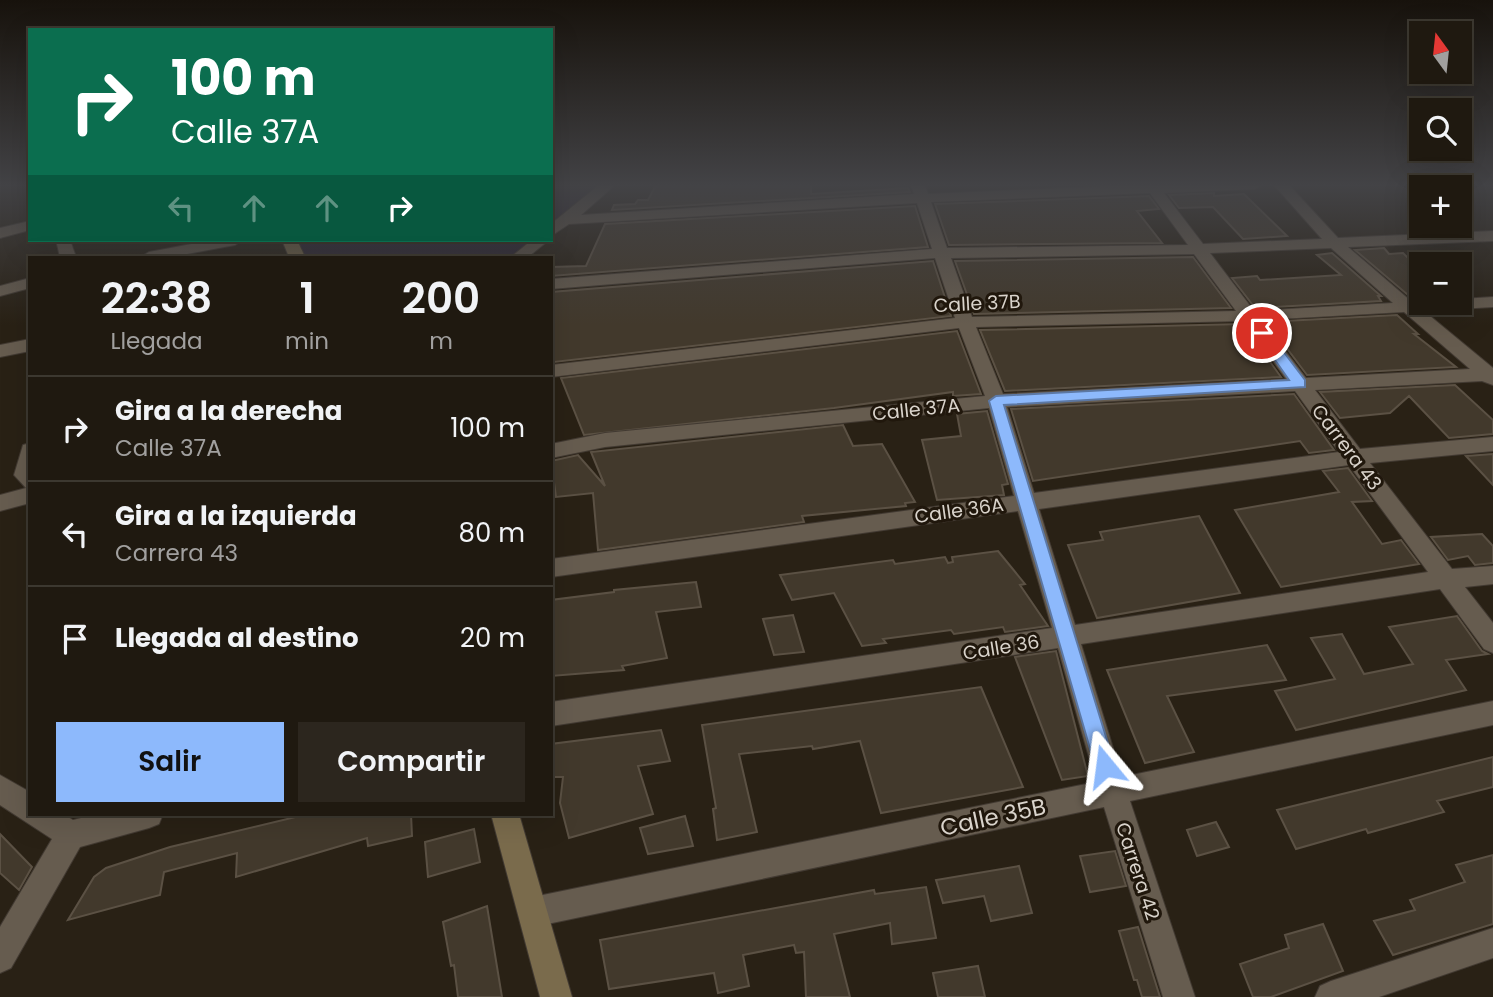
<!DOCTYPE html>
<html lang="es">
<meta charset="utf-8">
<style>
body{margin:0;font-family:Poppins,sans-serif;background:#2c261e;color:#f1f3f6;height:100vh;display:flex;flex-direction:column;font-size:26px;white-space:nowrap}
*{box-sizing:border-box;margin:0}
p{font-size:23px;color:#a1a09f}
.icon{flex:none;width:38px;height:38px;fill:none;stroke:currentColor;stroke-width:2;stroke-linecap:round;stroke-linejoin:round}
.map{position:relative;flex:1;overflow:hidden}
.details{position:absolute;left:28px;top:256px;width:525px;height:560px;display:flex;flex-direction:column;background:#1f1910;border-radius:0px;box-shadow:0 7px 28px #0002,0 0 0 2px #3c3830}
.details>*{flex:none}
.banner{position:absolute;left:28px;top:28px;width:525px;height:214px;border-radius:0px;box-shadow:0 7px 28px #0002,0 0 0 2px #3c3830;background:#0b6e4f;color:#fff;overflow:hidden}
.needle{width:46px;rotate:345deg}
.buttons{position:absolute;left:1409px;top:21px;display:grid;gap:14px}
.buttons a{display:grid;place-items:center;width:63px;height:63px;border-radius:0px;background:#1f1910;box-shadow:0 7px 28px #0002,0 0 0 2px #3c3830;font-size:35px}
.pin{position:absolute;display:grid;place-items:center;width:60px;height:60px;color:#fff;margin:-30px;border:4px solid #fff;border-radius:50%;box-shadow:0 2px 7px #0007}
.me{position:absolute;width:77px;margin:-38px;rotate:344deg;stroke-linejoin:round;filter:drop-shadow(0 0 5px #0008)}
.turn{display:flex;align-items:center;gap:24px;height:147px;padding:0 28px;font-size:32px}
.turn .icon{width:91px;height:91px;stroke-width:2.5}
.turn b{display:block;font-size:49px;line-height:60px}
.lanes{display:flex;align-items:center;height:66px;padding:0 28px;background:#0003;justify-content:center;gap:35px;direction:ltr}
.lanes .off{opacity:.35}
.eta{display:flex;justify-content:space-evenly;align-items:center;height:119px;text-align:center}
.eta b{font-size:42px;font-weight:600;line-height:49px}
.button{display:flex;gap:14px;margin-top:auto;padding:14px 28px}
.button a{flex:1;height:80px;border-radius:0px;background:#8db9fc;color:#111;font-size:28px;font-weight:600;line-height:80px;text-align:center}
.button a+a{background:#2c261e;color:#f1f3f6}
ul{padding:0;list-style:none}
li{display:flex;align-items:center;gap:21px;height:105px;padding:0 28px;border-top:2px solid #3c3830}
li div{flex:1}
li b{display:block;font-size:26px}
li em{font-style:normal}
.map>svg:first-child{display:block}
.education{fill:#2e2635}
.building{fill:#42392c;stroke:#5b5144;stroke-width:2}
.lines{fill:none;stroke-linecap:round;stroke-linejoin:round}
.street-casing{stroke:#423a32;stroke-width:2}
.secondary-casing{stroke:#423a32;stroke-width:2}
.street{fill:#665c4f;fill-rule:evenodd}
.secondary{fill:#7a6b4c;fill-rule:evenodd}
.route{fill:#8db9fc;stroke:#5c78a4;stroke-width:2}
.labels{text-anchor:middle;stroke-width:6;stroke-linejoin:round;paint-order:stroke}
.street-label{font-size:19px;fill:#d9d3cb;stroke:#20170c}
.near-street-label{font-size:23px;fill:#d9d3cb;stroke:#20170c}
</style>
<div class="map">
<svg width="1493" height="997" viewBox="0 0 1493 997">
<rect width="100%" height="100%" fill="#292115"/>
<!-- education -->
<path class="education" d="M551 185H608L551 233Z
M287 240H543L522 257H295Z"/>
<!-- building -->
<path class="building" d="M656 185H811V194L908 188 910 192 612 210 614 205 635 204 638 200H648Z
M1214 193V196L1244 194 1287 236 1243 239 1213 207 1179 208 1169 195Z
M1149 196 1159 209 1137 211 1162 243 949 245 935 204Z
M915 206 928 247 551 276V267L586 266 605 224Z
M1384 248 1389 254 1403 253 1421 271V294L1408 295 1355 250Z
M1332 253 1381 296H1378L1381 301 1255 308 1232 278 1257 276 1260 280 1341 275 1317 255Z
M1193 257 1231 308 974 314 955 261Z
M933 261 951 316 554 362 551 356V292Z
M1397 315 1418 334H1414L1456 367 1307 375 1267 322Z
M1243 324 1281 377 1005 391 980 330Z
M957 331 981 394 953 396V392L834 408 584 435 561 378Z
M1455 385 1493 420V434L1449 438 1409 396 1390 413 1340 418 1320 392Z
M1294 394 1334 450 1309 453 1300 441 1033 481 1011 409Z
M987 411 1008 484 1002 485 1004 495 937 500 922 440 961 436 957 414Z
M843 425 853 446 882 444 915 502 905 503 906 506 802 516 804 522 598 550 593 493 556 497 551 461 578 455 605 486 591 452Z
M1493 454V485L1466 456Z
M1348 468 1372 501 1352 502 1382 544 1401 540 1419 564 1281 587 1235 510 1339 492 1323 471Z
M1199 516 1240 593 1097 618 1068 545 1103 540 1100 532Z
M1482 534 1493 546V563L1475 565 1468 556 1448 560 1431 537Z
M998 551 1025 584 1020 585 1048 626 1005 632 1003 627 954 634 951 630 883 639 886 643 862 646 834 593 792 600 780 575 893 560 895 564 945 557 948 563 953 562 952 557Z
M696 582 701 607 656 612 667 658 622 666 624 670 551 676V600L614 592V590Z
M793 615 804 652 774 655 763 619Z
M1457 616 1482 651 1488 654 1446 660 1466 690 1296 730 1275 691 1335 679 1311 638 1342 634 1364 674 1413 664 1389 627Z
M1267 645 1286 680 1167 696 1194 752 1145 763 1107 670Z
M1056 651 1088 776 1062 780 1015 657Z
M981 687 1023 787 881 813 860 741 813 749 812 746 739 754 757 832 717 840 713 809 716 808 702 725Z
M661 730 670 761 638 766 653 814 569 838 560 803 563 777H551V744Z
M1493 757V787L1437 801 1444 812 1368 833 1366 829 1296 849 1277 810Z
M308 814H411L412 836 368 846 367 838 236 877 237 853 164 872 160 895 68 920 94 877 106 868 170 847Z
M685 816 693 846 648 854 640 828Z
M1216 822 1229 847 1197 856 1187 830Z
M474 829 480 862 428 877 425 842Z
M0 834 32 867 19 890 0 873Z
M1115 851 1126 886 1090 892 1080 856Z
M1493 855V924L1393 955 1374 921 1415 910 1410 900 1465 882 1456 865Z
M1019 866 1032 913 991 921 984 896 943 903 936 880Z
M926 887 936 938 892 944 890 923 834 934 850 997H806L804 952 796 953 794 945 743 955 749 986 718 993 714 973 609 989 600 940 874 890 875 894Z
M487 906 502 997H458L454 965 451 966 443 922Z
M1323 924 1343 971 1271 997H1253L1240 964 1289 948 1285 935Z
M1138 927 1160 997H1142L1137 980H1134L1119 931Z
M978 966 985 997H938L933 973Z"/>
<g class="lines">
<defs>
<path id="street" d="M599 185H615L581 215 914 194 911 185H925L928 194 1135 185H1262L1255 189 1164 193 1203 244 1322 239 1274 185H1289L1338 238 1493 231V241L1348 247 1412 302 1460 303V299L1493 297V307L1424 311 1493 368V385L1482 381 1315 390 1360 449 1493 437V451L1370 463 1452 569 1493 566V584L1465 587 1493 623V653L1484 649 1440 589 1081 644 1122 777 1493 701V725L1130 801 1195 997H1163L1104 807 533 927 522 923 518 912 522 901 533 897 1096 782 1058 648 551 726V702L1052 628 1018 511 551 577V559L1014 496 989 408 605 447 551 458V444L605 433 985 396 959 328 551 377V365L955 318 935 258 551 289V279L932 249 917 203 569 224 551 236V224ZM1150 193 1188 245 947 248 931 202ZM1331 248 1393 303 1254 311 1210 253ZM1194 254 1236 311 972 317 951 258ZM1404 312 1470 369 1306 378 1262 320ZM1244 321 1286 379 1003 394 976 327ZM1295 391 1339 452 1034 493 1007 407ZM1349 465 1428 572 1075 625 1039 509Z
M30 221V230L0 238V228Z
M56 240H70L76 257H60Z
M213 240H243L235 245 171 257H141L149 252Z
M532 240H549L528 257H511Z
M30 278V288L0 296V286Z
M30 339V351L0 357V345Z
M30 443V503L0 511V495L26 488 14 475 23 445Z
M0 775 30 792V814H63L73 820 97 814H163L159 824 149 828 80 847 11 968 0 973V927L52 839 0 805Z
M1493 928V958L1379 997H1315L1320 986 1331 981Z"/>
<path id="secondary" d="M282 240H297L305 257H289Z
M491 814H519L572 997H540Z"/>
</defs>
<!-- street casing -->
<use href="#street" class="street-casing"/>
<!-- secondary casing -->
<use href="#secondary" class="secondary-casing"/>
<!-- street -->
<use href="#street" class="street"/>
<!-- secondary -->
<use href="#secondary" class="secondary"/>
</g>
<!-- sky -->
<linearGradient id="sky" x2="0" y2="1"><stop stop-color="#17120c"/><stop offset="0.57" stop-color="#434346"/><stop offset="1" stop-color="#434346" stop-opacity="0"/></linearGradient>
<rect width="1493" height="325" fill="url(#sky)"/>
<!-- route -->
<path class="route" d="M1262 329 1267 330 1305 380V387L1004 405 1115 766 1112 773 1105 776 1098 773 1095 766 989 401 996 396 1289 380 1256 333Z"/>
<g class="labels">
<!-- street labels -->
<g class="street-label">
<text transform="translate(977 303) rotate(-3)" y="7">Calle 37B</text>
<text transform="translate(916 409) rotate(-6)" y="7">Calle 37A</text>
<text transform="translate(1347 447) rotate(53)" y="7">Carrera 43</text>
<text transform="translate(959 510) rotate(-8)" y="7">Calle 36A</text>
<text transform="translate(1001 647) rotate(-9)" y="7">Calle 36</text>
<text transform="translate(1138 871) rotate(72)" y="7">Carrera 42</text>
</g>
<!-- near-street labels -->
<g class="near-street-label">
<text transform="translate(993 817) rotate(-12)" y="8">Calle 35B</text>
</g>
</g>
</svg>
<div class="buttons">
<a><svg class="needle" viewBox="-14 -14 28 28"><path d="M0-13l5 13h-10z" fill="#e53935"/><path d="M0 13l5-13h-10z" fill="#a1a09f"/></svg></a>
<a><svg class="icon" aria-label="search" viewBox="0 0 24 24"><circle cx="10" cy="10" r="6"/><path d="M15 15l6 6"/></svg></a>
<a>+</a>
<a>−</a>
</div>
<div class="pin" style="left:1262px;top:333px;background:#d93025"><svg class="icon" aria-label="arrive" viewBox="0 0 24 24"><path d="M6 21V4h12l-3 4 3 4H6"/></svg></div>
<svg class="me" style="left:1105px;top:766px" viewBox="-20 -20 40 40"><path d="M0-17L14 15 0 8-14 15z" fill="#8db9fc" stroke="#fff" stroke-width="4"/></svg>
<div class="banner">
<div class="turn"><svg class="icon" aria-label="right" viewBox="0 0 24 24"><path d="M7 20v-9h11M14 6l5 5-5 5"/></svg><div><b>100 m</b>Calle 37A</div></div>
<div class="lanes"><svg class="icon off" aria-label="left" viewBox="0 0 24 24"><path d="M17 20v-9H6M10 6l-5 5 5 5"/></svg><svg class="icon off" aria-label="ahead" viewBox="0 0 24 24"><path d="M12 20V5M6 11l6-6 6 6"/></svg><svg class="icon off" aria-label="ahead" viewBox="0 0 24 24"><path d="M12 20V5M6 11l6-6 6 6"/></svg><svg class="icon" aria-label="right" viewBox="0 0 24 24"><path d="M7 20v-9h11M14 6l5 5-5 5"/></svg></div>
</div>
<section class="details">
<div class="eta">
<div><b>22:38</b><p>Llegada</p></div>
<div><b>1</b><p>min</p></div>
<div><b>200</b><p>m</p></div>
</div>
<ul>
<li><svg class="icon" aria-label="right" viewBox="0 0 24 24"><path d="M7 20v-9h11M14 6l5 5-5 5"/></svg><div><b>Gira a la derecha</b><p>Calle 37A</p></div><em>100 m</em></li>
<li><svg class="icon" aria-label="left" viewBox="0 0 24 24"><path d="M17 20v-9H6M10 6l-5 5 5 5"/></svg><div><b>Gira a la izquierda</b><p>Carrera 43</p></div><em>80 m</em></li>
<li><svg class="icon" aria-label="arrive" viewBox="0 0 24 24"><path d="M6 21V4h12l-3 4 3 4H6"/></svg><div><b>Llegada al destino</b></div><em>20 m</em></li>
</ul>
<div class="button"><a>Salir</a><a>Compartir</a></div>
</section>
</div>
